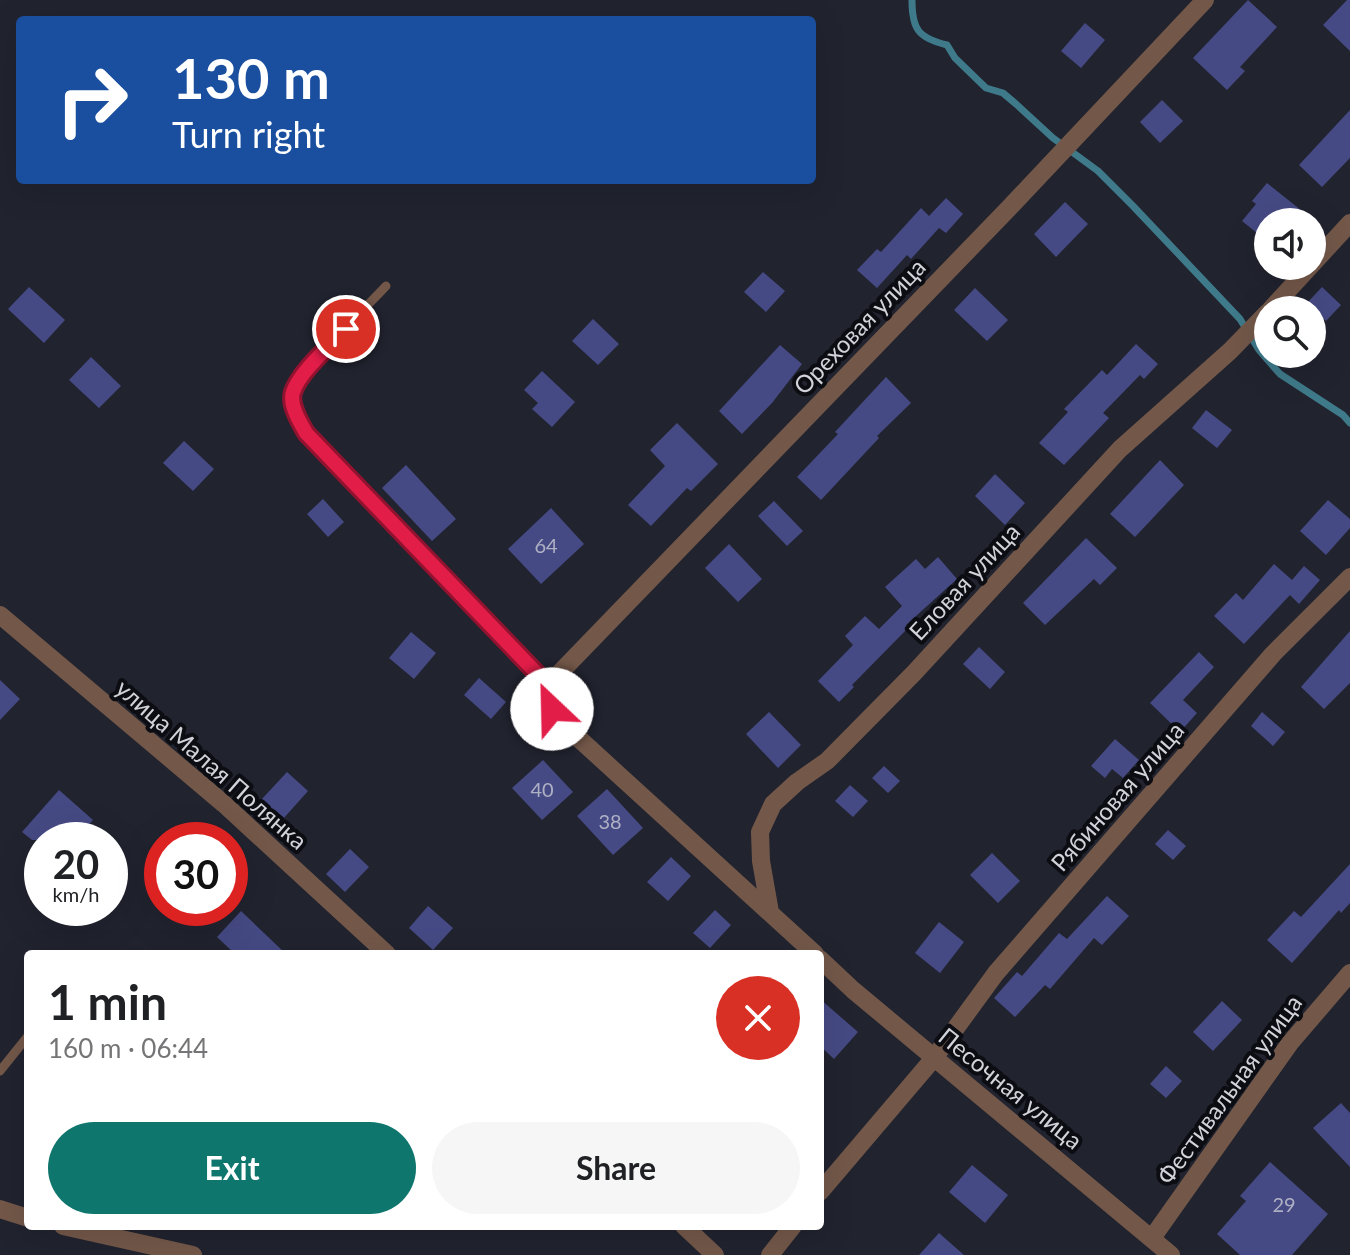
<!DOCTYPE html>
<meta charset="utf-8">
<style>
body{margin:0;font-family:Lato,sans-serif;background:#f6f6f6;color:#202124;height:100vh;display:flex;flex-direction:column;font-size:30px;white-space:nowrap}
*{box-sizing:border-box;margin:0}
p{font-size:26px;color:#757577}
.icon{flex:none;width:44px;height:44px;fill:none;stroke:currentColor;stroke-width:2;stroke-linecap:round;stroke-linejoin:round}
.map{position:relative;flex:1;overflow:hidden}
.side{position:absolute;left:24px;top:950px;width:800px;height:280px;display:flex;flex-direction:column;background:#fff;border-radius:8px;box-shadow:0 8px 32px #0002}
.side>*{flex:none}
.banner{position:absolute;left:16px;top:16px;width:800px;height:168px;border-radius:8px;box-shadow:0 8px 32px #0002;background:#1a4fa0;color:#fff;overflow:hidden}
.buttons{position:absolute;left:1254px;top:208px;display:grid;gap:16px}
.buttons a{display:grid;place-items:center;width:72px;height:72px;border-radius:50%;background:#fff;box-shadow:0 8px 32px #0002;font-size:40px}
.speed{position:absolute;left:24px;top:822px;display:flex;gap:16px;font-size:40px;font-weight:700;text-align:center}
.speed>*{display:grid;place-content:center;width:104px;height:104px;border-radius:50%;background:#fff;box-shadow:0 8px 32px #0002;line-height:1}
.speed small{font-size:20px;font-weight:400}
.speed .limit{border:12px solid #d22;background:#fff;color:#111}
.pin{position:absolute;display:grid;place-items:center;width:68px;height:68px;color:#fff;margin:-34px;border:4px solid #fff;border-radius:50%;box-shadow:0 2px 8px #0007}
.me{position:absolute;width:88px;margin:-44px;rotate:336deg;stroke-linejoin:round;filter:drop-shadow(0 0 6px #0008)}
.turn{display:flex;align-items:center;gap:28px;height:168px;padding:0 24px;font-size:36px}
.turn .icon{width:104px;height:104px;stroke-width:2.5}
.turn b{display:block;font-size:56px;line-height:68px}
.round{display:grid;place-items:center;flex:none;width:84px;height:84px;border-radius:42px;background:#f6f6f6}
.headline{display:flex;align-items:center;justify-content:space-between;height:136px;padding:0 24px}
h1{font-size:48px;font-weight:700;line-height:60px}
.button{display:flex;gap:16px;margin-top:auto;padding:16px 24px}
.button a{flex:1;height:92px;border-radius:48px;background:#0f766e;color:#fff;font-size:32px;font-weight:700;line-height:92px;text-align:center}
.button a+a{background:#f6f6f6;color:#202124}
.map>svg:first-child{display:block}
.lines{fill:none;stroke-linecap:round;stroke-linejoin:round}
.stream{stroke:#3f7a8a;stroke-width:7}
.building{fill:#464a84}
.service{stroke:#735849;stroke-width:9}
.minor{stroke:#735849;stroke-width:18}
.route-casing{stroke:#92132f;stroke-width:20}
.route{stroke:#e11d48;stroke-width:14}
.labels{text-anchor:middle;stroke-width:8;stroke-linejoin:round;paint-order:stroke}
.number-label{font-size:20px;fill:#aeb0c4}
.street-label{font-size:24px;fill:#d1d2da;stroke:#0c0d12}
</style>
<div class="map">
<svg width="1350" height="1255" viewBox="0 0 1350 1255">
<rect width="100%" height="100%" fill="#21232f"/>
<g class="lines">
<!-- stream -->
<path class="stream" d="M912 0C912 29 918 38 947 45L955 58 986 88 1003 93 1016 104 1053 138 1098 171 1133 206 1240 319 1259 350 1280 374 1343 415 1350 423"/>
</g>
<!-- building -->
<path class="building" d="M1248 0 1277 27 1240 67 1245 71 1227 90 1193 58Z
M1347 0H1350V51L1323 25Z
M1085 23 1105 40 1081 68 1061 51Z
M1162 100 1183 121 1160 143 1140 122Z
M1350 110V158L1322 187 1299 165Z
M1267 183 1316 222H1268V242L1242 221 1256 204 1252 201Z
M946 198 963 214 946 233 939 228 911 259 907 255 877 288 857 270 877 249 881 252 921 208 929 216Z
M1065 202 1088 224 1056 257 1034 234Z
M763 272 785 291 766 312 744 292Z
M29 287 65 320 44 343 8 309Z
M1322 287 1341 305 1326 321 1307 303Z
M975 288 1008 320 987 341 954 310Z
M593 319 619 344 598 365 572 341Z
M1136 344 1158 364 1144 379 1140 375 1103 413 1109 418 1064 465 1039 443 1068 412 1064 409 1102 370 1107 375Z
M780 345 802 364 772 403 742 434 719 411Z
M91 357 121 386 99 408 69 380Z
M542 371 575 402 552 427 532 409 538 403 524 390Z
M886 377 911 403 877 436 879 438 821 500 797 477 838 434 835 432Z
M1206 410 1232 430 1217 448 1192 428Z
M677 423 718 464 691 491 687 488 651 526 628 505 665 466 650 450Z
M184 441 214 469 193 491 163 463Z
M1160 460 1184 485 1135 537 1110 514Z
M406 465 456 519 432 541 382 488Z
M995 474 1025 503 1005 525 975 496Z
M323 499 344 522 328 537 307 514Z
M1328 500 1350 519V528L1326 555 1300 531Z
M774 501 803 531 787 546 758 516Z
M551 508 584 544 541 584 508 549Z
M1086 538 1117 568 1100 585 1094 579 1045 625 1023 603Z
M729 544 762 579 738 602 705 568Z
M938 557 957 579 906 625 909 627 852 685 854 687 839 702 818 681 853 645 845 636 865 616 879 629 902 606 885 587 916 559 925 569Z
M1274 564 1292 580 1304 566 1320 580 1299 604 1290 595 1244 644 1214 616 1236 593 1243 600Z
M1350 631V683L1324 709 1301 687Z
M411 632 436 653 414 679 389 658Z
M979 647 1005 672 990 689 963 664Z
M1199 652 1214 667 1183 700 1197 713 1180 732 1150 703Z
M479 678 506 702 491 719 464 695Z
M0 680 20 699 0 720Z
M769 712 801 745 778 768 746 734Z
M1262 712 1285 732 1273 746 1251 726Z
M1115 739 1139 760 1123 778 1112 769 1105 778 1091 766Z
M543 760 573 792 542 820 512 788Z
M884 766 900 781 888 793 872 778Z
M287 772 308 791 283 819 261 800Z
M850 785 868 801 853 817 835 801Z
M607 789 643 828 613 855 577 816Z
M59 790 93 820 76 840H32L22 832Z
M1168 830 1186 846 1173 860 1155 844Z
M350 849 369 867 345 892 326 874Z
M992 853 1020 881 998 903 970 875Z
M671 857 691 876 668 901 647 882Z
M1350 864V903L1341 913 1339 910 1292 963 1267 940 1294 911 1301 917Z
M1107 896 1129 916 1102 945 1094 938 1050 989 1045 985 1015 1017 994 998 1017 972 1022 976 1059 933 1067 939Z
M428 906 453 928 433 950 409 928Z
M715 910 731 925 710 948 693 933Z
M241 911 286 954H235L217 937Z
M939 922 964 942 940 973 915 953Z
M820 999 858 1032 834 1059 820 1046Z
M1222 1001 1242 1020 1213 1051 1193 1032Z
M1166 1066 1182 1081 1166 1098 1150 1084Z
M1341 1103 1350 1113V1167L1313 1128Z
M1270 1162 1328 1214 1292 1255H1240L1217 1234 1246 1201 1240 1196Z
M972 1165 1008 1195 985 1223 949 1192Z
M939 1233 964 1255H919Z"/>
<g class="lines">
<!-- service -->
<path class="service" d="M386 286C366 308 302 367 294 391 289 405 300 421 306 433L548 685
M0 1071 28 1036"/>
<!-- minor -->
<path class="minor" d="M1270 310 1350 223
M0 615 224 804 387 954
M770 912 761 861 760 832 773 804 797 782 827 761 914 673 1120 449 1230 351 1268 312
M815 954 575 735 552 709 548 685 1009 208 1205 0
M820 959 853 990 1171 1255
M820 1192 934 1058 996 973 1273 654 1350 577
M0 1209 28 1218
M63 1226 193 1255
M684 1226 715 1255
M1152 1238 1290 1043 1350 973
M770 1255 793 1226"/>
</g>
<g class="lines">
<defs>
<path id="route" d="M346 329C331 345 300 371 293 392 289 405 300 422 306 433L548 685 552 709"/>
</defs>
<!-- route casing -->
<use href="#route" class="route-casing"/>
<!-- route -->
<use href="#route" class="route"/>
</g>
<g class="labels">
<!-- number labels -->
<g class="number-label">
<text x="546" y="553">64</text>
<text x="542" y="797">40</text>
<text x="610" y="829">38</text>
<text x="1284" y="1212">29</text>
</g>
<!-- street labels -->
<g class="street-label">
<text transform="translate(860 327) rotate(-46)" y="8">Ореховая улица</text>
<text transform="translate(965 582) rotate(-47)" y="8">Еловая улица</text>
<text transform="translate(211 765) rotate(41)" y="8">улица Малая Полянка</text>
<text transform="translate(1118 797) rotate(-49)" y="8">Рябиновая улица</text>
<text transform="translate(1010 1089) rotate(39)" y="8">Песочная улица</text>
<text transform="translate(1230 1090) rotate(-54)" y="8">Фестивальная улица</text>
</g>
</g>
</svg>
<div class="buttons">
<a><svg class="icon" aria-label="sound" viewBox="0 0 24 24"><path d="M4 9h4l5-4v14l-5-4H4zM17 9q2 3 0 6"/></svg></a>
<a><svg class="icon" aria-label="search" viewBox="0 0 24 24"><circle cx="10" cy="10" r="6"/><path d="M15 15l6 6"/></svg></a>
</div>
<div class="speed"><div>20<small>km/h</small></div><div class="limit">30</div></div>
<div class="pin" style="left:346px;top:329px;background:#d93025"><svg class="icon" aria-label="arrive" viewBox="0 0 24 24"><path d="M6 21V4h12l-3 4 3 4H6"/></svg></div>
<svg class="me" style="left:552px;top:709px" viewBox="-20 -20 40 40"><circle r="19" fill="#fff"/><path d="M0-13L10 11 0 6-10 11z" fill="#e11d48"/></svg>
<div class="banner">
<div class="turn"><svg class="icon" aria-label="right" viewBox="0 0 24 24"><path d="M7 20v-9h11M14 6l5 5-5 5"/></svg><div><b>130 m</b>Turn right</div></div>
</div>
<section class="side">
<div class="headline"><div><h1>1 min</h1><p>160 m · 06:44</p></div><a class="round" style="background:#d93025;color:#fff"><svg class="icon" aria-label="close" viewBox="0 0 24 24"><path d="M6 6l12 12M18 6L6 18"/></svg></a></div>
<div class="button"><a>Exit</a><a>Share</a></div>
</section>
</div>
